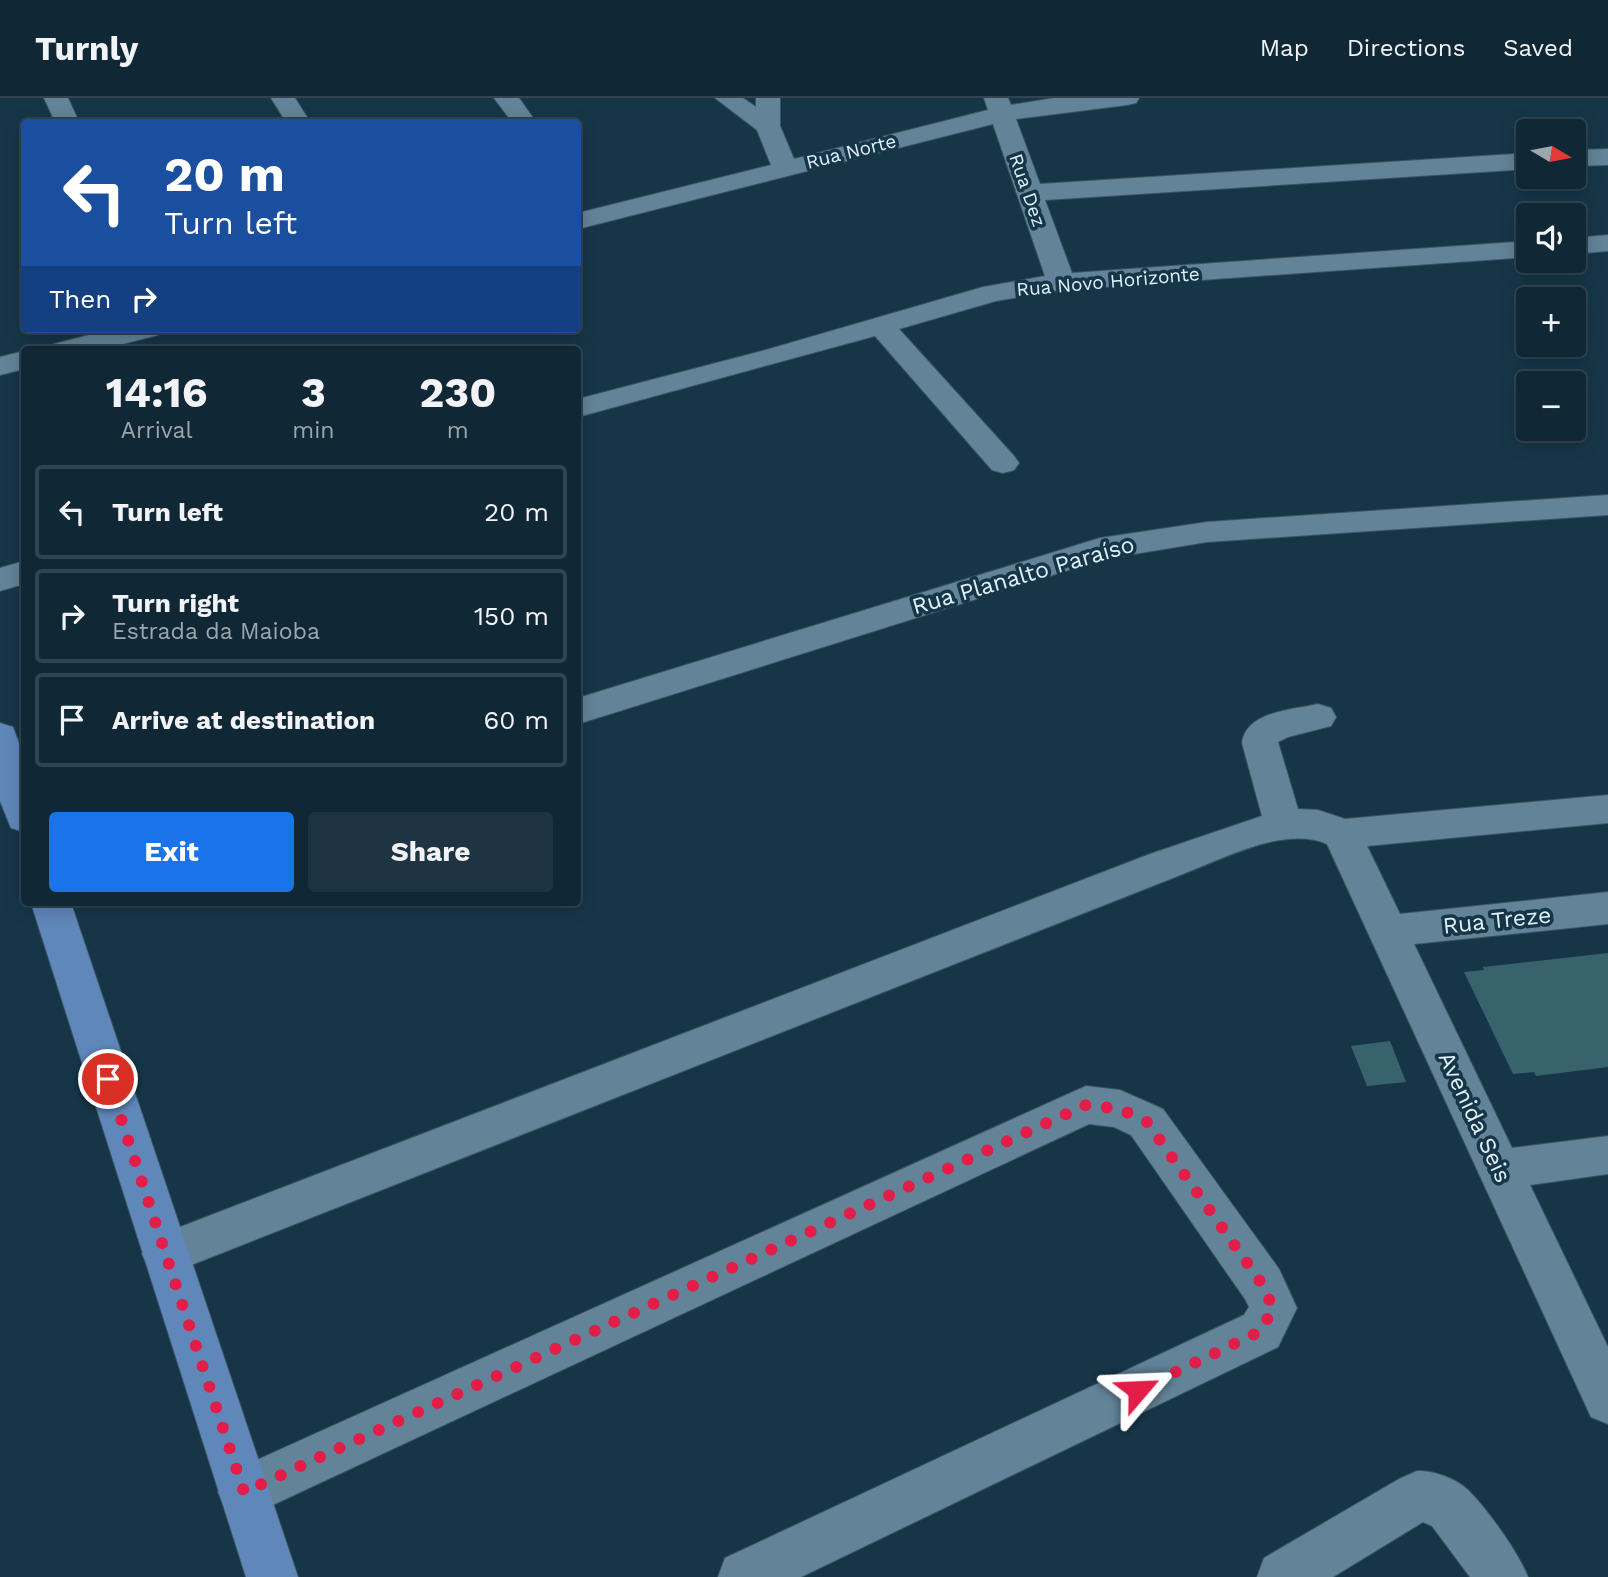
<!DOCTYPE html>
<meta charset="utf-8">
<style>
body{margin:0;font-family:"Work Sans",sans-serif;background:#1e3442;color:#f1f3f6;height:100vh;display:flex;flex-direction:column;font-size:26px;white-space:nowrap}
*{box-sizing:border-box;margin:0}
p{font-size:23px;color:#9ca6ad}
.icon{flex:none;width:38px;height:38px;fill:none;stroke:currentColor;stroke-width:2;stroke-linecap:round;stroke-linejoin:round}
.map{position:relative;flex:1;overflow:hidden}
.side{position:absolute;left:21px;top:248px;width:560px;height:560px;display:flex;flex-direction:column;background:#102836;border-radius:7px;box-shadow:0 4px 18px #0003,0 0 0 2px #304451}
.side>*{flex:none}
.banner{position:absolute;left:21px;top:21px;width:560px;height:214px;border-radius:7px;box-shadow:0 4px 18px #0003,0 0 0 2px #304451;background:#1a4fa0;color:#fff;overflow:hidden}
.needle{width:46px;rotate:100deg}
.buttons{position:absolute;left:1516px;top:21px;display:grid;gap:14px}
.buttons a{display:grid;place-items:center;width:70px;height:70px;border-radius:7px;background:#102836;box-shadow:0 4px 18px #0003,0 0 0 2px #304451;font-size:35px}
.pin{position:absolute;display:grid;place-items:center;width:60px;height:60px;color:#fff;margin:-30px;border:4px solid #fff;border-radius:50%;box-shadow:0 2px 7px #0007}
.me{position:absolute;width:77px;margin:-38px;rotate:64deg;stroke-linejoin:round;filter:drop-shadow(0 0 5px #0008)}
.turn{display:flex;align-items:center;gap:24px;height:147px;padding:0 28px;font-size:32px}
.turn .icon{width:91px;height:91px;stroke-width:2.5}
.turn b{display:block;font-size:49px;line-height:60px}
.then{display:flex;align-items:center;height:66px;padding:0 28px;background:#0003;gap:14px;font-size:26px}
.eta{display:flex;justify-content:space-evenly;align-items:center;height:119px;text-align:center}
.eta b{font-size:42px;font-weight:700;line-height:49px}
.action{display:flex;gap:14px;margin-top:auto;padding:14px 28px}
.action a{flex:1;height:80px;border-radius:7px;background:#1a73e8;color:#fff;font-size:28px;font-weight:700;line-height:80px;text-align:center}
.action a+a{background:#1e3442;color:#f1f3f6}
ul{padding:0;list-style:none}
li{display:flex;align-items:center;gap:21px;height:94px;margin:0 14px 10px;padding:0 14px;border:4px solid #304451;border-radius:7px}
li div{flex:1}
li b{display:block;font-size:26px}
li em{font-style:normal}
header{display:flex;align-items:center;gap:42px;box-sizing:border-box;height:98px;padding:0 35px;background:#102836;border-bottom:2px solid #304451}
header strong{font-size:33px}
nav{display:flex;gap:38px;margin-inline-start:auto;font-size:24px}
.map>svg:first-child{display:block}
.building{fill:#39636c}
.lines{fill:none;stroke-linecap:round;stroke-linejoin:round}
.street-casing{stroke:#3a5463;stroke-width:2}
.primary-casing{stroke:#3a5463;stroke-width:2}
.street{fill:#628398;fill-rule:evenodd}
.primary{fill:#6087ba;fill-rule:evenodd}
.route{stroke:#e11d48;stroke-width:12;stroke-dasharray:0 21.6}
.labels{text-anchor:middle;stroke-width:7;stroke-linejoin:round;paint-order:stroke}
.far-street-label{font-size:19px;fill:#dff1fd;stroke:#163648}
.street-label{font-size:23px;fill:#dff1fd;stroke:#163648}
</style>
<header>
<strong>Turnly</strong>
<nav><a>Map</a><a>Directions</a><a>Saved</a></nav>
</header>
<div class="map">
<svg width="1608" height="1479" viewBox="0 0 1608 1479">
<rect width="100%" height="100%" fill="#163648"/>
<!-- building -->
<path class="building" d="M1608 855V969L1536 978 1534 974 1513 976 1464 874 1484 872 1483 869Z
M1390 943 1406 984 1367 988 1351 948Z"/>
<g class="lines">
<defs>
<path id="street" d="M44 0H68L79 24H55Z
M271 0H295L310 24H286Z
M494 0H519L536 24H512Z
M715 0H743L756 9V0H780V28L794 61 988 12 984 0H1008L1011 7 1054 0H1139L1136 5 1127 7 1016 21 1040 86 1528 55V71L1045 102 1072 175 1528 143V159L1061 192 996 203 899 231 1014 358 1019 365 1014 372 1003 375 992 372 875 238 578 319V301L762 253 983 189 1045 178 993 26 578 131V115L771 67 757 32Z
M1608 51V67L1573 68V52Z
M1608 137V153L1573 156V140Z
M113 231H162L158 237 99 252H49L54 246Z
M24 253V271L0 277V259Z
M1608 397V417L1207 444 1104 461 578 626V600L1100 440 1207 424Z
M24 463V486L0 493V470Z
M1318 606 1331 610 1336 619 1331 628 1288 639 1278 644 1298 711 1318 712 1345 721 1608 697V725L1367 748 1400 816 1608 794V826L1414 846 1512 1050 1608 1038V1076L1530 1087 1608 1249V1326L1591 1319 1327 746C1284 727 1221 762 1178 778L181 1171 165 1177 149 1171 142 1156 149 1141 1150 756 1262 718 1242 645C1246 613 1293 612 1318 606Z
M1086 988 1120 992 1163 1011 1279 1171 1297 1210 1278 1249 801 1479H718L725 1460 1244 1217 1249 1209 1245 1201 1131 1037 1114 1029 1089 1026 262 1412 244 1420 226 1412 218 1394 226 1376Z
M1417 1373C1433 1372 1457 1381 1468 1392 1488 1412 1518 1454 1528 1479H1470L1432 1428 1423 1424 1333 1479H1257L1264 1460 1399 1381Z"/>
<path id="primary" d="M0 625 13 629 24 659V734L11 730 0 703Z
M31 805H71L298 1479H246Z"/>
</defs>
<!-- street casing -->
<use href="#street" class="street-casing"/>
<!-- primary casing -->
<use href="#primary" class="primary-casing"/>
<!-- street -->
<use href="#street" class="street"/>
<!-- primary -->
<use href="#primary" class="primary"/>
</g>
<g class="lines">
<!-- route -->
<path class="route" d="M108 981 244 1394 1086 1007 1120 1011 1147 1024 1262 1186 1273 1210 1261 1233 1138 1292"/>
</g>
<g class="labels">
<!-- far-street labels -->
<g class="far-street-label">
<text transform="translate(851 53) rotate(-14)" y="7">Rua Norte</text>
<text transform="translate(1028 92) rotate(71)" y="7">Rua Dez</text>
<text transform="translate(1108 183) rotate(-5)" y="7">Rua Novo Horizonte</text>
</g>
<!-- street labels -->
<g class="street-label">
<text transform="translate(1023 477) rotate(-16)" y="8">Rua Planalto Paraíso</text>
<text transform="translate(1497 822) rotate(-6)" y="8">Rua Treze</text>
<text transform="translate(1475 1019) rotate(65)" y="8">Avenida Seis</text>
</g>
</g>
</svg>
<div class="buttons">
<a><svg class="needle" viewBox="-14 -14 28 28"><path d="M0-13l5 13h-10z" fill="#e53935"/><path d="M0 13l5-13h-10z" fill="#9ca6ad"/></svg></a>
<a><svg class="icon" aria-label="sound" viewBox="0 0 24 24"><path d="M4 9h4l5-4v14l-5-4H4zM17 9q2 3 0 6"/></svg></a>
<a>+</a>
<a>−</a>
</div>
<div class="pin" style="left:108px;top:981px;background:#d93025"><svg class="icon" aria-label="arrive" viewBox="0 0 24 24"><path d="M6 21V4h12l-3 4 3 4H6"/></svg></div>
<svg class="me" style="left:1138px;top:1292px" viewBox="-20 -20 40 40"><path d="M0-17L14 15 0 8-14 15z" fill="#e11d48" stroke="#fff" stroke-width="4"/></svg>
<div class="banner">
<div class="turn"><svg class="icon" aria-label="left" viewBox="0 0 24 24"><path d="M17 20v-9H6M10 6l-5 5 5 5"/></svg><div><b>20 m</b>Turn left</div></div>
<div class="then">Then<svg class="icon" aria-label="right" viewBox="0 0 24 24"><path d="M7 20v-9h11M14 6l5 5-5 5"/></svg></div>
</div>
<section class="side">
<div class="eta">
<div><b>14:16</b><p>Arrival</p></div>
<div><b>3</b><p>min</p></div>
<div><b>230</b><p>m</p></div>
</div>
<ul>
<li><svg class="icon" aria-label="left" viewBox="0 0 24 24"><path d="M17 20v-9H6M10 6l-5 5 5 5"/></svg><div><b>Turn left</b></div><em>20 m</em></li>
<li><svg class="icon" aria-label="right" viewBox="0 0 24 24"><path d="M7 20v-9h11M14 6l5 5-5 5"/></svg><div><b>Turn right</b><p>Estrada da Maioba</p></div><em>150 m</em></li>
<li><svg class="icon" aria-label="arrive" viewBox="0 0 24 24"><path d="M6 21V4h12l-3 4 3 4H6"/></svg><div><b>Arrive at destination</b></div><em>60 m</em></li>
</ul>
<div class="action"><a>Exit</a><a>Share</a></div>
</section>
</div>
